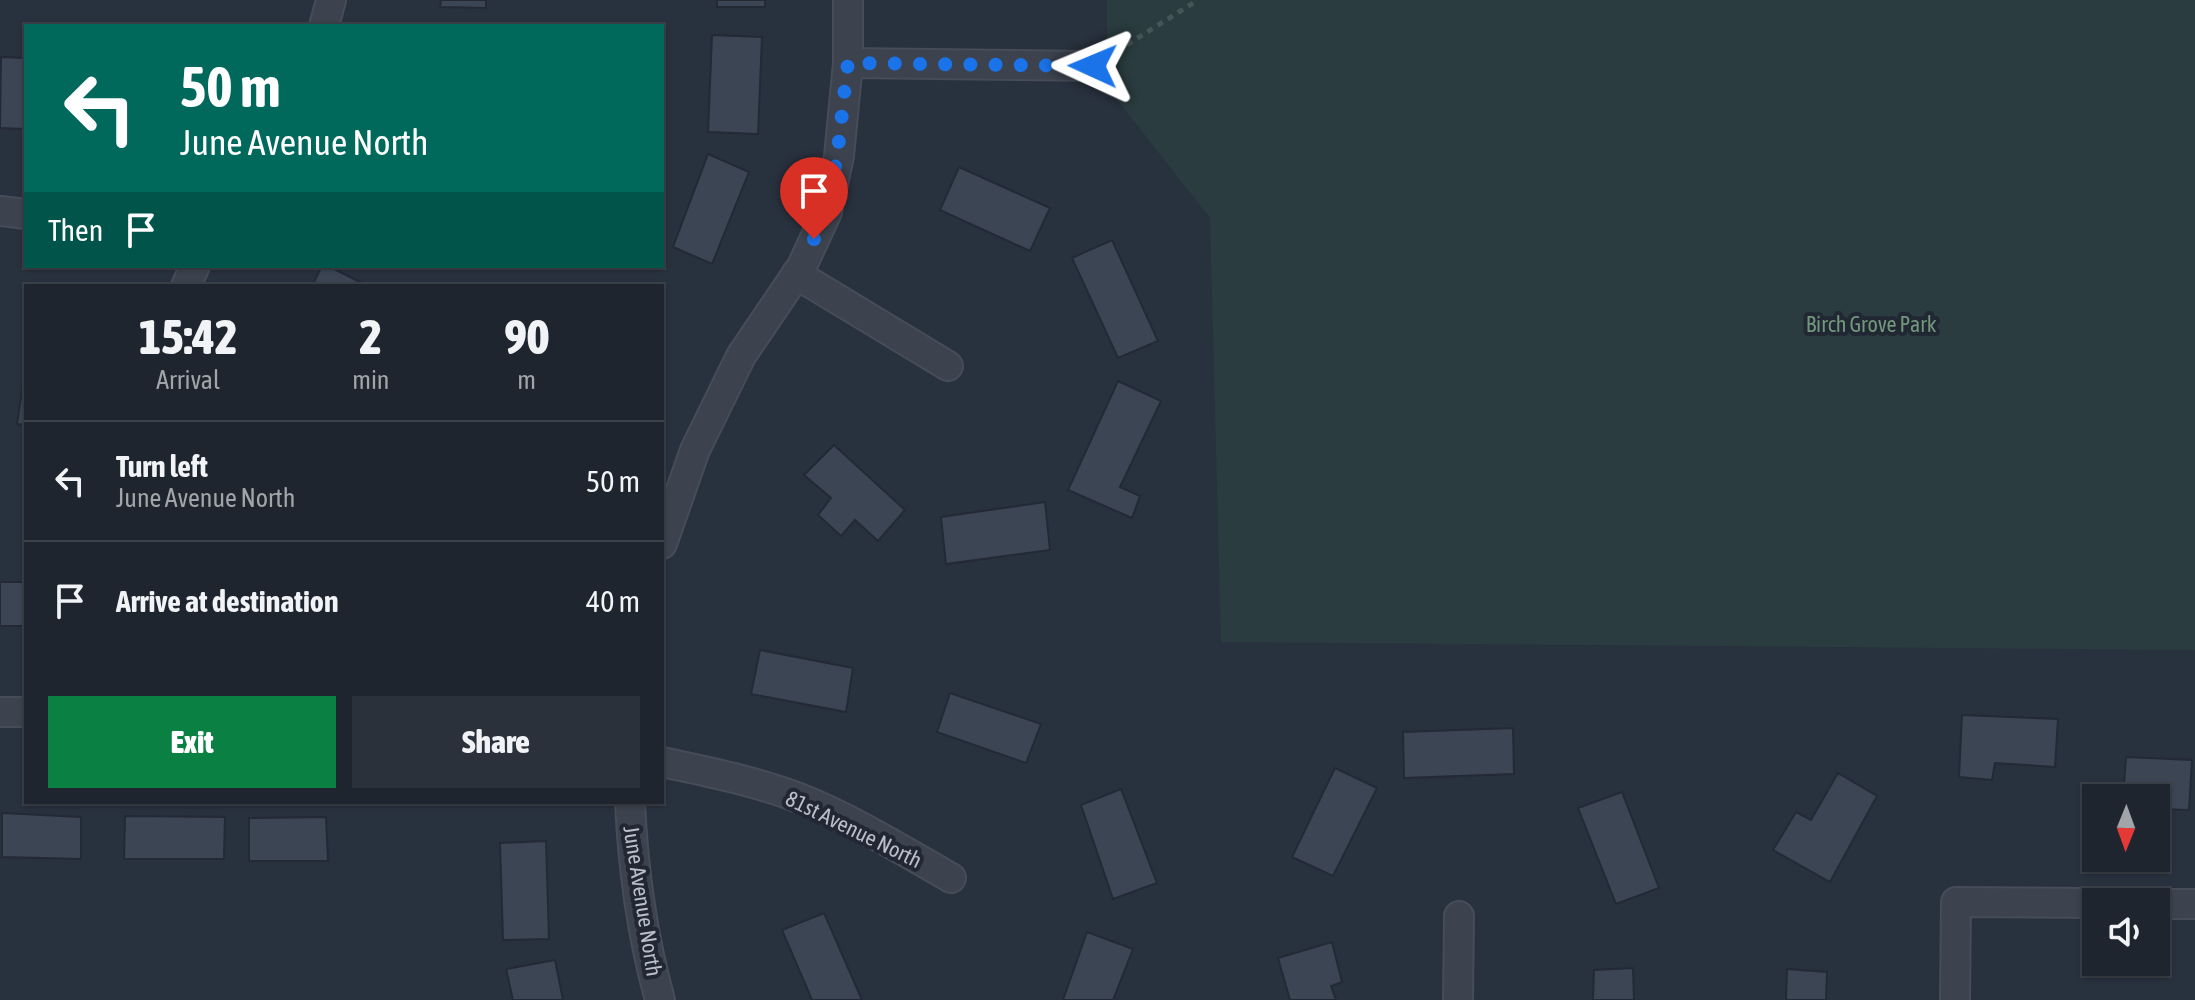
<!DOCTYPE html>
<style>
body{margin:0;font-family:"Asap Condensed",sans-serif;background:#2b313a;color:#f1f3f6;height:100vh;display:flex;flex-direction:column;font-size:30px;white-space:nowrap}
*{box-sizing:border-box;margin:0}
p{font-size:26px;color:#a1a5aa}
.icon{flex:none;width:44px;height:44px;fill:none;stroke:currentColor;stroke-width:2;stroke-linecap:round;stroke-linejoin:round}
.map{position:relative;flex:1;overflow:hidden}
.details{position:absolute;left:24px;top:284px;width:640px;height:520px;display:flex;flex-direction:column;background:#1e252e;border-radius:0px;box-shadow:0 2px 6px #0004,0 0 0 2px #3c424a}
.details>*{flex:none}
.top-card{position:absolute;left:24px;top:24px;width:640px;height:244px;border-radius:0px;box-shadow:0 2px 6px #0004,0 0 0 2px #3c424a;background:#00695c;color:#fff;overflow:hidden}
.needle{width:52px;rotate:181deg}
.tools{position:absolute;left:2082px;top:784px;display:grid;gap:16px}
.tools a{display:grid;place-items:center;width:88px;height:88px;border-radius:0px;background:#1e252e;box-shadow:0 2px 6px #0004,0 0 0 2px #3c424a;font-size:40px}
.pin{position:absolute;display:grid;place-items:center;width:68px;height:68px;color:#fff;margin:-82px -34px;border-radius:50% 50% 50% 0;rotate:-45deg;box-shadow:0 0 8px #0007}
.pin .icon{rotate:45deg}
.me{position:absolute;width:88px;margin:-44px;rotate:271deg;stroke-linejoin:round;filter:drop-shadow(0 0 6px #0008)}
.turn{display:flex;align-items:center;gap:28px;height:168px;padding:0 24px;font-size:36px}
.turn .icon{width:104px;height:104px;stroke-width:2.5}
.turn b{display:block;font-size:56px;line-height:68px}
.then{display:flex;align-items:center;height:76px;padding:0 24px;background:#0003;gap:16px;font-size:30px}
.eta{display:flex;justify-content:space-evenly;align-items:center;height:136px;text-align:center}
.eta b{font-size:48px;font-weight:800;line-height:56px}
.primary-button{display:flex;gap:16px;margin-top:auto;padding:16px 24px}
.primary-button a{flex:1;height:92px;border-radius:0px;background:#0b8043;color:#fff;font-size:32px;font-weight:800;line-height:92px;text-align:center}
.primary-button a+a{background:#2b313a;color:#f1f3f6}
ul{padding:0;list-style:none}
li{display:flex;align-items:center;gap:24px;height:120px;padding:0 24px;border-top:2px solid #3c424a}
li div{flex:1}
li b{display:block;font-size:30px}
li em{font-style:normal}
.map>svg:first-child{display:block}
.green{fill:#2a3c3f}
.building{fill:#3b4554;stroke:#232a36;stroke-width:2}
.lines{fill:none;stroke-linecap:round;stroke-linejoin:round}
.minor-casing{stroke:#464c58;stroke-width:32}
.path{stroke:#435557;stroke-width:5;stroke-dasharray:6 6;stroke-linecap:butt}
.minor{stroke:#3c434e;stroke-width:28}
.route{stroke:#1a73e8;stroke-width:14;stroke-dasharray:0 25.2}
.labels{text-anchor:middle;stroke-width:8;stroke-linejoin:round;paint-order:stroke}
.park-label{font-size:22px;fill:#72977c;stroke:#212834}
.street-label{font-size:22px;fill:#b9bec9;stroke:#212834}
</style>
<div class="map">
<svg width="2195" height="1000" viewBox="0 0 2195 1000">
<rect width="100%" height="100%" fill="#28313e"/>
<!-- green -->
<path class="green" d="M1107 0H2195V650L1221 642 1210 218 1107 87Z"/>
<!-- building -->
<path class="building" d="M441 0H486V8L440 7Z
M717 0H765V7H717Z
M712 35 762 37 758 134 708 132Z
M1 57 26 58V129L0 128Z
M708 154 749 172 712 264 673 247Z
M959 167 1050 208 1030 251 940 210Z
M1112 240 1158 341 1118 358 1072 258Z
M322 266H328L368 286H312Z
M26 364V425L17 424Z
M1118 381 1161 401 1120 487 1140 496 1132 518 1068 490Z
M834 445 905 510 878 541 855 520 841 536 818 515 831 498 804 475Z
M1045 502 1050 550 946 564 941 517Z
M0 582H26V626H0Z
M760 650 853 668 846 712 751 694Z
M950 693 1041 724 1026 763 937 732Z
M1962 715 2058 719 2055 767 1995 763 1992 780 1959 777Z
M1513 728 1514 774 1404 778 1403 732Z
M2126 757 2192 760 2189 810 2156 809V798L2123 797Z
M1335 768 1377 788 1333 876 1292 857Z
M1838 773 1877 796 1830 882 1773 850 1796 812 1811 820Z
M1121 789 1157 883 1113 899 1081 805Z
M1622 792 1659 888 1616 904 1578 808Z
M2 813 81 817V859L2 857Z
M125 816 225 817 224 859H124Z
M326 817 328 861H249V818Z
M546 841 549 939 503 940 500 843Z
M824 913 862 1000H812L782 930Z
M1087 932 1133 949 1113 1000H1063Z
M1332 942 1342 982 1331 986 1336 1000H1290L1278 958Z
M555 960 563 1000H513L506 969Z
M1633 968 1634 1000H1593L1594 970Z
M1787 969 1827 972 1826 1000H1786Z"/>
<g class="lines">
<defs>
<path id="minor" d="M324 26 331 0
M848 63 1093 66
M0 211 26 214
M796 274 948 366
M186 286 195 266
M662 544 695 450 741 356 802 266 827 212 839 156 848 63V0
M0 712H26
M662 762C708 772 755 781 799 798 852 819 902 850 951 878
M630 802C633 869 642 935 660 1000
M2156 904H2195
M1458 1000 1459 916
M1955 1000 1956 902 2096 903"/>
</defs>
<!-- minor casing -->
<use href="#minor" class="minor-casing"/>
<!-- path -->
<path class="path" d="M1117 51 1198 0"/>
<!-- minor -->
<use href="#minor" class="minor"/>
</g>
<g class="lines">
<!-- route -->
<path class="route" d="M814 239C840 181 839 125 848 63L1093 66"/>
</g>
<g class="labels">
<!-- park labels -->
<g class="park-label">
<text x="1871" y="332">Birch Grove Park</text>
</g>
<!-- street labels -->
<g class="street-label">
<text transform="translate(854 829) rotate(26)" y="8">81st Avenue North</text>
<text transform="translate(643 901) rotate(81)" y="8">June Avenue North</text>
</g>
</g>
</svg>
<div class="tools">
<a><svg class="needle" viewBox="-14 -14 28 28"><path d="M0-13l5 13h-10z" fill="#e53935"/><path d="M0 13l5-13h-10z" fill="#a1a5aa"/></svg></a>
<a><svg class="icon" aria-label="sound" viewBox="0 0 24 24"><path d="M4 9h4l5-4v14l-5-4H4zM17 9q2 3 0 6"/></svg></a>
</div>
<div class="pin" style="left:814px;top:239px;background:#d93025"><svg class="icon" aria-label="arrive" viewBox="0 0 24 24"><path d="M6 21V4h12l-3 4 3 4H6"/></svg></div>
<svg class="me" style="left:1093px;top:66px" viewBox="-20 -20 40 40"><path d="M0-17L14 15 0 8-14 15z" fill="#1a73e8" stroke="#fff" stroke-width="4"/></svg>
<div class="top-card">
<div class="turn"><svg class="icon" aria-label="left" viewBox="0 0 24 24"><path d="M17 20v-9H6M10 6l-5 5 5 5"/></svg><div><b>50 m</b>June Avenue North</div></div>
<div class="then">Then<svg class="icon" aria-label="arrive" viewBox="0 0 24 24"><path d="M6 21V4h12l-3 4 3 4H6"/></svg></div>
</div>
<section class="details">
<div class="eta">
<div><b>15:42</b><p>Arrival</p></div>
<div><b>2</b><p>min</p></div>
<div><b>90</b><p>m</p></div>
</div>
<ul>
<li><svg class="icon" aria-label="left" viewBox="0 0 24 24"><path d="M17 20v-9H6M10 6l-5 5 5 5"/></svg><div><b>Turn left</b><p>June Avenue North</p></div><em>50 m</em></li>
<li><svg class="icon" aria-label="arrive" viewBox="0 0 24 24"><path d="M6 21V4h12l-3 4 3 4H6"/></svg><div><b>Arrive at destination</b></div><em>40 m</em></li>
</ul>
<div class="primary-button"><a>Exit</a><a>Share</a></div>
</section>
</div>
